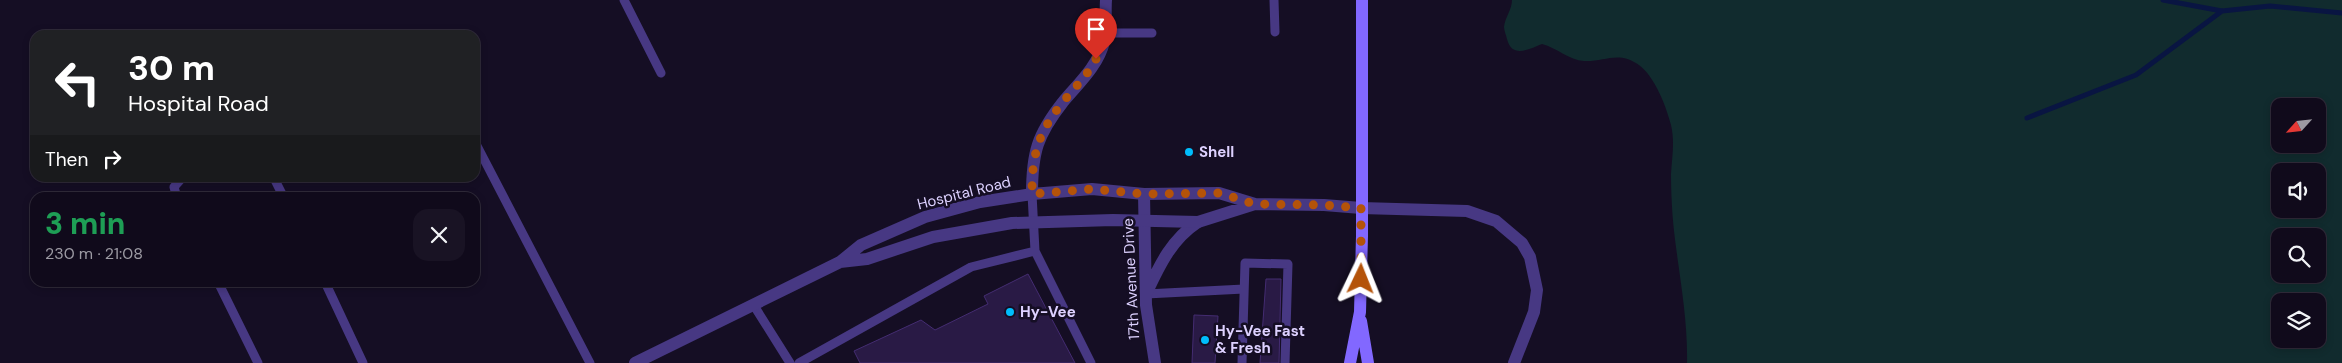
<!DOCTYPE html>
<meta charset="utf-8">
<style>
body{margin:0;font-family:"DM Sans",sans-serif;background:#191324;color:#f1f3f6;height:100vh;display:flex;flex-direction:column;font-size:19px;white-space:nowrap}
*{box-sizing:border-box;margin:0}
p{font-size:16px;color:#9c9aa3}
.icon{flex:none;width:28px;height:28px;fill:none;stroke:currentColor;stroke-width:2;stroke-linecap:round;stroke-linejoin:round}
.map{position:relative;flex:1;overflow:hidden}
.drawer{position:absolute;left:30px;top:192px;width:450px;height:95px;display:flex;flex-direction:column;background:#100a1b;border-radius:15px;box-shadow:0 2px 8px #0003,0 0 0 1px #302b3a}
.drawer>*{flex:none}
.top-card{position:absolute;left:30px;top:30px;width:450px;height:152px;border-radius:15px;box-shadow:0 2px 8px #0003,0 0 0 1px #302b3a;background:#202124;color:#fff;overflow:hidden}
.needle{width:32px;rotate:243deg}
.tools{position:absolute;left:2271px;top:98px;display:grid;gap:10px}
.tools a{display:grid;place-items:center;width:55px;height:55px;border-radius:10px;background:#100a1b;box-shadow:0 2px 8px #0003,0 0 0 1px #302b3a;font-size:25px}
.pin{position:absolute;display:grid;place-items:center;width:42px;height:42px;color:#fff;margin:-51px -21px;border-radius:50% 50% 50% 0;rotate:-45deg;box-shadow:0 0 5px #0007}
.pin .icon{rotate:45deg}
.me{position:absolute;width:55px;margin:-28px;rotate:2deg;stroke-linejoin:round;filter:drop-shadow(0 0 4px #0008)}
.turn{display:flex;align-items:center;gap:18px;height:105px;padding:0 15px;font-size:22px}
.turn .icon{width:65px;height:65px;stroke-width:2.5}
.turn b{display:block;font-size:35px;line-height:42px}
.then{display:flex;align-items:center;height:48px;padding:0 15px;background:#0003;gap:10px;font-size:19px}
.round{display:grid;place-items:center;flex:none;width:52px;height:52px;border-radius:15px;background:#191324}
.head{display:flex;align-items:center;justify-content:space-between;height:85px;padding:0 15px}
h1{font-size:30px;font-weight:800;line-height:38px;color:#1e9e55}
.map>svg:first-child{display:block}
.green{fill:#112b2e;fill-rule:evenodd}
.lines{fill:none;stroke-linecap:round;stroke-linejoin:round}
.stream{stroke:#091542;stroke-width:5}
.building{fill:#291a45;stroke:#442c71}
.service{stroke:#473883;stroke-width:9}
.minor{stroke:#473883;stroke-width:12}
.tertiary{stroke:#473883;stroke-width:12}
.secondary{stroke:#8268ff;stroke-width:12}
.route{stroke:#b45309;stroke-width:9;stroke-dasharray:0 16.2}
.poi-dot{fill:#00bdfc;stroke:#150e24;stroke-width:2}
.labels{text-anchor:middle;stroke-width:5;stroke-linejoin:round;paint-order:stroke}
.poi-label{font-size:15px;font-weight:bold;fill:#ddd1ff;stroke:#150e24;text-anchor:start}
.street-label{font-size:15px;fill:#ddd1ff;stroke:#150e24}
</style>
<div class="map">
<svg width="2342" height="363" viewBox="0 0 2342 363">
<rect width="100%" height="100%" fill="#150e24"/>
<!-- green -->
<path class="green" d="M1512 0H2342V363H1687C1688 318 1679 275 1674 231 1672 213 1671 192 1671 174 1672 157 1675 142 1671 125 1666 106 1655 77 1639 65 1618 50 1605 62 1584 61 1569 60 1557 48 1542 44 1529 49 1512 59 1507 39 1506 35 1504 30 1504 27 1505 17 1512 10 1512 0ZM2280 106H2318V144H2280ZM2280 171H2318V209H2280ZM2280 236H2318V274H2280ZM2280 301H2318V339H2280Z"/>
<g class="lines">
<!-- stream -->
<path class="stream" d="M2163 0 2222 11 2270 6 2342 13
M2027 118 2136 75 2222 11"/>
</g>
<!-- building -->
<path class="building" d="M1028 274 1075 363H860L854 351 921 320 935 330 988 304 984 296Z
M1266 279H1281L1279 363H1260Z
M1194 315 1218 316 1215 363H1192Z"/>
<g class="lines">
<!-- service -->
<path class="service" d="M624 0 661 73
M1274 0 1275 32
M1104 33H1152
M475 142 590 363
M274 178 284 198
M1032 194 1035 251 1091 363
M177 198 174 187 182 178
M218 282 258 363
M325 282 363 363
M1146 294 1244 289
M753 304 790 363
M799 363 971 267 1035 251
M1242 363 1245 263 1288 264 1285 363"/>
<!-- minor -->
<path class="minor" d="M1032 194C1032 153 1037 135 1063 102 1078 84 1098 66 1104 42 1107 29 1105 13 1106 0
M1144 194 1146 305 1155 363
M1147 292C1160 264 1172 239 1198 222"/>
<!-- tertiary -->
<path class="tertiary" d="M840 262 867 259 933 237 1012 223 1113 220 1198 222 1255 204
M635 363 840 262 861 245 925 217 980 202 1032 194 1092 189 1144 194 1219 193 1255 204 1324 205 1361 208 1467 211 1496 221 1522 243 1530 257 1537 290 1534 312 1514 363"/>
<!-- secondary -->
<path class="secondary" d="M1361 321 1368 363
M1350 363 1360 312 1362 236V0"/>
</g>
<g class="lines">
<!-- route -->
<path class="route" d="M1096 59C1087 76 1075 87 1063 102 1038 133 1032 154 1032 194L1092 189 1144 194 1220 193 1254 204 1324 205 1361 208V279"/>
</g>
<!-- markers -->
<g class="poi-dot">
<circle cx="1189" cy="152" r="5"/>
<circle cx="1010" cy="312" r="5"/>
<circle cx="1205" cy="340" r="5"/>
</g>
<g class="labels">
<!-- poi labels -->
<g class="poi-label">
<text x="1199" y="157">Shell</text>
<text x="1020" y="317">Hy-Vee</text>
<text x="1215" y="336">Hy-Vee Fast<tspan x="1215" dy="17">&amp; Fresh</tspan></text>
</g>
<!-- street labels -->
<g class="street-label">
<text transform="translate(964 193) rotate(-14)" y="5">Hospital Road</text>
<text transform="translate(1131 279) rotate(-93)" y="5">17th Avenue Drive</text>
</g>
</g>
</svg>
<div class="tools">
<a><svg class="needle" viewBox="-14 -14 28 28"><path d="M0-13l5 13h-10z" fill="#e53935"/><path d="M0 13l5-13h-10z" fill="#9c9aa3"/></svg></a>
<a><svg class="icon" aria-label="sound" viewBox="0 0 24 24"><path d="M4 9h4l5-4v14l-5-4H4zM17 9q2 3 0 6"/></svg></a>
<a><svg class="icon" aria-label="search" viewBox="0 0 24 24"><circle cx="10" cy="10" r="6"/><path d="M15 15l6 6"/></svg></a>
<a><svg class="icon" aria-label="layers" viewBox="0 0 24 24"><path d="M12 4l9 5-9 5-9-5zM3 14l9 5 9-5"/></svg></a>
</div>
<div class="pin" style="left:1096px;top:59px;background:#d93025"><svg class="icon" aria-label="arrive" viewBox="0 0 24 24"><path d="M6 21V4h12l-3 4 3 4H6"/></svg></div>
<svg class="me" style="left:1361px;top:279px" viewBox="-20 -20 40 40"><path d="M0-17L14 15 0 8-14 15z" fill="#b45309" stroke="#fff" stroke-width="4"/></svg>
<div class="top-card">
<div class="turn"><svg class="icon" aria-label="left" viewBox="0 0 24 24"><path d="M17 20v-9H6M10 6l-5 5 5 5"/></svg><div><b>30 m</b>Hospital Road</div></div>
<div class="then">Then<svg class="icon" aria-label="right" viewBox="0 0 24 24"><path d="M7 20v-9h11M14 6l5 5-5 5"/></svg></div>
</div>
<section class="drawer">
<div class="head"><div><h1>3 min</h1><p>230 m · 21:08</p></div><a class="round"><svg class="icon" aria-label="close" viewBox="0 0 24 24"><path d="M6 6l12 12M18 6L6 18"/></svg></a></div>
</section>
</div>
